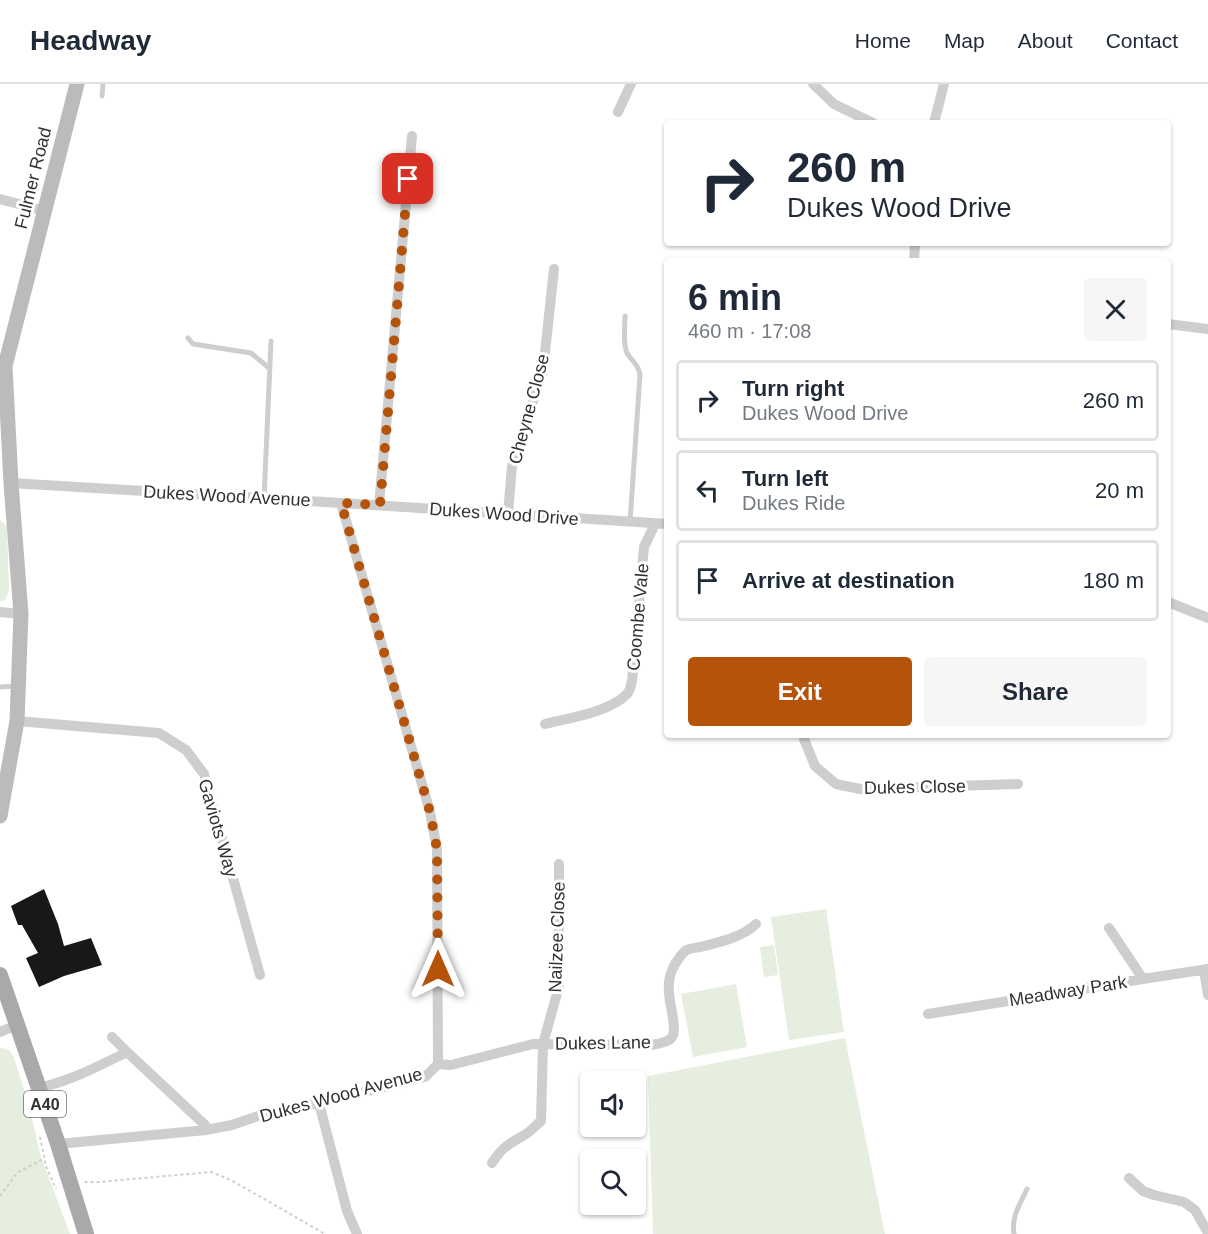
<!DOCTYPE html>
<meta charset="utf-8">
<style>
body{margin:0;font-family:Arial,sans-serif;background:#f6f6f7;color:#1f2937;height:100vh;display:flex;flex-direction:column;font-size:22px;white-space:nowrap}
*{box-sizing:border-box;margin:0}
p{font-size:20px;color:#747a83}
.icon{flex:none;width:33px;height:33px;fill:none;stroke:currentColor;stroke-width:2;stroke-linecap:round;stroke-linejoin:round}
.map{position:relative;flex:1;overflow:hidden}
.sheet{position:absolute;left:664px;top:174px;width:507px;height:480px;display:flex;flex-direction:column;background:#fff;border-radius:6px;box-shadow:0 2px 4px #0004}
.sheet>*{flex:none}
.guide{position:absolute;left:664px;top:36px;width:507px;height:126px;border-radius:6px;box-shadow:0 2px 4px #0004;background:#fff;color:#1f2937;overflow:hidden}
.tools{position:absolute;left:580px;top:987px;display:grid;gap:12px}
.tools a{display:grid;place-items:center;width:66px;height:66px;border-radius:6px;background:#fff;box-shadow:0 2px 4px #0004;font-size:30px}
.pin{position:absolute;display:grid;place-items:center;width:51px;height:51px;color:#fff;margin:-26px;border-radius:12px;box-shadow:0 3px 9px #0006}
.me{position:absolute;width:66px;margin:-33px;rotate:0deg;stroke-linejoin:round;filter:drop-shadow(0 0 4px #0008)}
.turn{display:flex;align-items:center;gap:21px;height:126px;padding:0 24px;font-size:27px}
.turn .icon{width:78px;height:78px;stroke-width:2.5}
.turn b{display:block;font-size:42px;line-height:51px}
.round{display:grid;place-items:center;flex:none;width:63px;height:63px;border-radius:6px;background:#f6f6f7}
.summary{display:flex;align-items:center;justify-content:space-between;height:102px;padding:0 24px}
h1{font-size:36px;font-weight:800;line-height:45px}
.cta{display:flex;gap:12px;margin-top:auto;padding:12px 24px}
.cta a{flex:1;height:69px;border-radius:6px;background:#b45309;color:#fff;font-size:24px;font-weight:800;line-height:69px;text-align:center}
.cta a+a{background:#f6f6f7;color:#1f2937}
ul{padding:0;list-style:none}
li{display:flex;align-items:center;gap:18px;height:81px;margin:0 12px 9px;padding:0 12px;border:3px solid #e0e1e3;border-radius:6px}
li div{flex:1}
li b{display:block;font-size:22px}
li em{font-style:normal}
header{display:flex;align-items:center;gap:36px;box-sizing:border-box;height:84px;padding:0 30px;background:#fff;border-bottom:2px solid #e0e1e3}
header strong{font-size:28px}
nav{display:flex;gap:33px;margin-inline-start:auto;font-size:21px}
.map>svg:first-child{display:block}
.green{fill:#e5eedf}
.building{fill:#181818}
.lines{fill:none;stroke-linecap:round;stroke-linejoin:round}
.path{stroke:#cecece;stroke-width:2;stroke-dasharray:3 3;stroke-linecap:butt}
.lane{stroke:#cecece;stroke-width:5}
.street{stroke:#cecece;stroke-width:10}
.secondary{stroke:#bbb;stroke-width:15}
.primary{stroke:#a9a9a9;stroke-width:16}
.route{stroke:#b45309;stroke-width:10;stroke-dasharray:0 18}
.labels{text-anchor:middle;stroke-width:6;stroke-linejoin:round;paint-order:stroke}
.shield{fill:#fff;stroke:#6f6f6f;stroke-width:1.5}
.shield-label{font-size:16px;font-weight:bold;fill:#313131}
.street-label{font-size:18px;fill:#313131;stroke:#fff}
</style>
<header>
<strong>Headway</strong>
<nav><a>Home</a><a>Map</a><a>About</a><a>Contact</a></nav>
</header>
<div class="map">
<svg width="1208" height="1150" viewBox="0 0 1208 1150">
<rect width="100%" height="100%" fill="#fff"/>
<!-- green -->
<path class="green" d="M0 436 7 442 9 506 5 516 0 517Z
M826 825 844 948 789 956 771 833Z
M774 861 778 891 764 893 760 863Z
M736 900 747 963 693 973 681 910Z
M845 954 885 1150H653L648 992Z
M0 964C8 964 11 967 14 974L29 1021 40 1070 70 1150H0Z"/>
<!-- building -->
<path class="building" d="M44 805 58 840 64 862 91 854 102 881 64 892 39 903 26 874 38 869 22 841H18L11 822Z"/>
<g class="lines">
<!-- path -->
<path class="path" d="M40 1053 46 1082 56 1105
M85 1097 86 1098H99L211 1088 231 1096 325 1150
M0 1112 17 1089 45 1074"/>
<!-- lane -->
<path class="lane" d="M102 12 103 0
M625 232C625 242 623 256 626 266 629 277 638 277 640 291L630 438
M188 254 193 260 251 269 269 284
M264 415 271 257
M0 603 16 602
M1014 1150C1011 1133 1020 1120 1027 1105"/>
<!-- street -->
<path class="street" d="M813 0 834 20 873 39
M618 28 631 0
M934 39 944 0
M0 115 45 127
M914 177 915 159
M1168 240 1208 245
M11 399 341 419 430 728 437 765 438 980 425 993 319 1019 258 1032 232 1041 206 1046 58 1060
M341 419 668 440
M379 421 412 52
M508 430 512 382 543 287 554 185
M1168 518 1208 534
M0 528 21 530
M17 637 159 649 186 666 204 690 260 891
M545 640C569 634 610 628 627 610 630 607 631 602 632 597L644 463 655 440
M805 651 804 655 815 682 836 700 860 705 1018 700
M1109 844 1143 895
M1204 886 1208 911
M928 930 1143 895 1208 885
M0 948 17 941
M112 953 127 968
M438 980 451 981 533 960 651 961C656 960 664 959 669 956 673 954 674 949 674 944 673 922 662 902 675 880 678 876 682 868 687 866 690 864 697 864 700 863 717 859 743 853 756 840
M39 1004C72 996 97 983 127 968L205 1041 206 1046
M319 1019 347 1127 357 1150
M492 1079C504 1061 508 1061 526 1050 531 1047 536 1041 541 1037L543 960 559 902V780
M1129 1094 1143 1107 1154 1111 1184 1118 1195 1126 1208 1149"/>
<!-- secondary -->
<path class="secondary" d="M0 732 17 637 21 530 11 399 5 282 77 0"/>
<!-- primary -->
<path class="primary" d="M0 891 58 1060 86 1150"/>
</g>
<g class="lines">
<!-- route -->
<path class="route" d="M408 95 380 421 341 419 430 728 437 765 438 885"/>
</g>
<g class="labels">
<!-- shield labels -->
<rect class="shield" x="24" y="1007" width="42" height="26" rx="4.5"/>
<g class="shield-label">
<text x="45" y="1026">A40</text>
</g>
<!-- street labels -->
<g class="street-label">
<text transform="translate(33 94) rotate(-76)" y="6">Fulmer Road</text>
<text transform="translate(529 325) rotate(-75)" y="6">Cheyne Close</text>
<text transform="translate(227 412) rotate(3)" y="6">Dukes Wood Avenue</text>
<text transform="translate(504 430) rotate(4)" y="6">Dukes Wood Drive</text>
<text transform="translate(638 533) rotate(-85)" y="6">Coombe Vale</text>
<text transform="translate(915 703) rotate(-1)" y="6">Dukes Close</text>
<text transform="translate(218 744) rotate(74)" y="6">Gaviots Way</text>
<text transform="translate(557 853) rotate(-88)" y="6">Nailzee Close</text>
<text transform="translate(1068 907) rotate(-9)" y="6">Meadway Park</text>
<text transform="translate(603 959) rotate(-1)" y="6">Dukes Lane</text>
<text transform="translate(341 1011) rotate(-15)" y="6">Dukes Wood Avenue</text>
</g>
</g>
</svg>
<div class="tools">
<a><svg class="icon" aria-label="sound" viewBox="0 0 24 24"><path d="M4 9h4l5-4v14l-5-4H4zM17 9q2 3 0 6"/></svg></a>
<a><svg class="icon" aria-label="search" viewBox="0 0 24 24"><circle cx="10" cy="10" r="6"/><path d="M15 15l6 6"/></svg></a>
</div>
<div class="pin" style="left:408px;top:95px;background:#d93025"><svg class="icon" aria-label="arrive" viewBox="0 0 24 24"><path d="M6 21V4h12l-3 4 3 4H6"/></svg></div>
<svg class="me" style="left:438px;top:885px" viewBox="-20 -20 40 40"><path d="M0-17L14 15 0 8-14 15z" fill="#b45309" stroke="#fff" stroke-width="4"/></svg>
<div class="guide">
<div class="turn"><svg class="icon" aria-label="right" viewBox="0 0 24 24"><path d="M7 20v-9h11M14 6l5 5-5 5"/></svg><div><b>260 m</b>Dukes Wood Drive</div></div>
</div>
<section class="sheet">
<div class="summary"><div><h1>6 min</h1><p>460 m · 17:08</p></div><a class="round"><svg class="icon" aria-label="close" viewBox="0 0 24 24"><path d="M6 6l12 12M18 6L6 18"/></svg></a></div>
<ul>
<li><svg class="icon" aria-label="right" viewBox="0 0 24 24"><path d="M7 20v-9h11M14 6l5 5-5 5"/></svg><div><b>Turn right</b><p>Dukes Wood Drive</p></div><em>260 m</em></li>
<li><svg class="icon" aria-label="left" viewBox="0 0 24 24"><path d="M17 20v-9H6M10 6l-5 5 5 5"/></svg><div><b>Turn left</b><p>Dukes Ride</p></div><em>20 m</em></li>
<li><svg class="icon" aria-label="arrive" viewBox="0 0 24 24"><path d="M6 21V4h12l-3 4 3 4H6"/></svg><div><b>Arrive at destination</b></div><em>180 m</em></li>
</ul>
<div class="cta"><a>Exit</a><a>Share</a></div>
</section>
</div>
